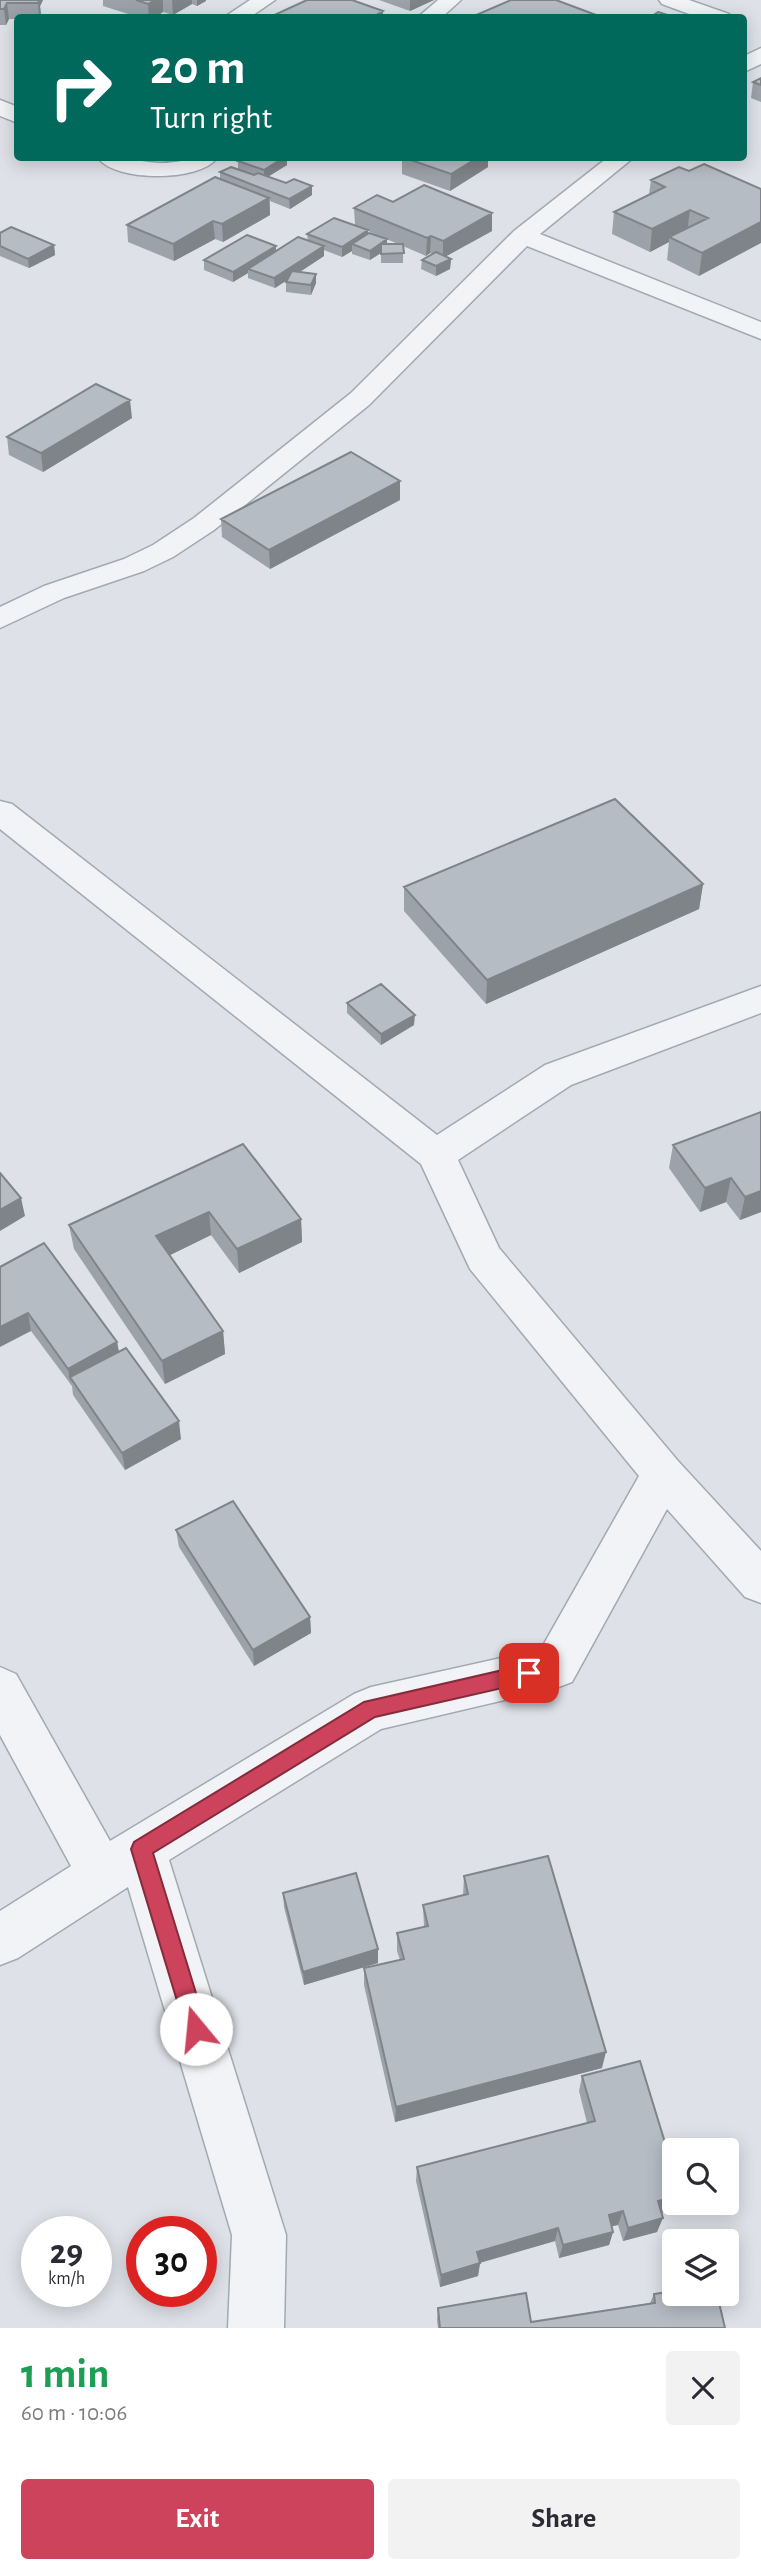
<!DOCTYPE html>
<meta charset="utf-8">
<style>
body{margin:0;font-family:"Alegreya Sans",sans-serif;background:#f2f2f3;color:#2b2b33;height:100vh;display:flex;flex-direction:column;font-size:26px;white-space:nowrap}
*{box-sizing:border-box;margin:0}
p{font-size:23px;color:#7c7c81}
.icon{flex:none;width:38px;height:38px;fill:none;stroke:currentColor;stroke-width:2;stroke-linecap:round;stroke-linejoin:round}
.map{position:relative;height:2328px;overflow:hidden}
.drawer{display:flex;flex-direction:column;background:#fff;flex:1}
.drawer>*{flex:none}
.hud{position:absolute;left:14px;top:14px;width:733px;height:147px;border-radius:7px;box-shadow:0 4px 18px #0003;background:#00695c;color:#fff;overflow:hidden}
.buttons{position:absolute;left:662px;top:2138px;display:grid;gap:14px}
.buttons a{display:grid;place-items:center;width:77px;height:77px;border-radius:7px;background:#fff;box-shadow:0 4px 18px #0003;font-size:35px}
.speed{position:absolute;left:21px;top:2216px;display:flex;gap:14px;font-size:35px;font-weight:700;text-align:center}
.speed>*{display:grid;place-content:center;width:91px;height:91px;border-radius:50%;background:#fff;box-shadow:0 4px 18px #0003;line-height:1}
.speed small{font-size:18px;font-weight:400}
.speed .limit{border:10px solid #d22;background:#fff;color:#111}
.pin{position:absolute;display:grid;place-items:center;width:60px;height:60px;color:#fff;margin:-30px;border-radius:14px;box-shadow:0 4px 10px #0006}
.me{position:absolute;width:77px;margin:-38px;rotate:343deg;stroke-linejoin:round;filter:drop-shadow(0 0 5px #0008)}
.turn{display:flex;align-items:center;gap:24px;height:147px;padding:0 21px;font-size:32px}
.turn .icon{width:91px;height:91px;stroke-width:2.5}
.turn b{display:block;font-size:49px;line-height:60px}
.round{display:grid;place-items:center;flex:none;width:74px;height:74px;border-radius:7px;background:#f2f2f3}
.overview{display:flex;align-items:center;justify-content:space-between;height:119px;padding:0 21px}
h1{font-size:42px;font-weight:600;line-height:52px;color:#1e9e55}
.button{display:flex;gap:14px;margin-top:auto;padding:14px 21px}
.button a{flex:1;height:80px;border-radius:7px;background:#cd435c;color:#fff;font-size:28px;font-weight:600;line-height:80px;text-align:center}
.button a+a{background:#f2f2f3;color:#2b2b33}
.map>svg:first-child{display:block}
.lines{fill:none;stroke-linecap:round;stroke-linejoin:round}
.street-casing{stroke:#a3a9b2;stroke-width:3}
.street{fill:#f1f3f6;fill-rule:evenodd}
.wall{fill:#9ca2a9;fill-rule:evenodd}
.shaded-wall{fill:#7f8489}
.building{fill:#b5bcc4;stroke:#7f8489;stroke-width:2}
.route{fill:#cd435c;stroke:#852c3c;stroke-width:2}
</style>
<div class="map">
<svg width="761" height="2328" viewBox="0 0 761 2328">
<rect width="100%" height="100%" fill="#dee2e8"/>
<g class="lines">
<defs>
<path id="street" d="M250 0H275L249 18H223Z
M438 0H461L441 18H417Z
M659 0H689L729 14 732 18H700L662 4Z
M761 48V64L744 72V56Z
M0 100 18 107V123L0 116Z
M98 158C120 156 139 162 160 163 180 163 195 156 217 158 200 182 115 182 98 158Z
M607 158H633L540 234 761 322V339L527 246 369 405 214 530 173 557 144 571 64 598 0 628V607L44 586 124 559 153 545 194 518 351 393 514 231Z
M0 801 12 804 437 1135 545 1065 761 986V1013L571 1085 458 1160 499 1248 678 1461 761 1551V1603L745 1597 667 1509 572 1682 556 1688 381 1729 169 1860 286 2235 284 2328H228L232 2235 128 1887 18 1958 0 1965V1911L71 1866 0 1735V1667L16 1674 110 1841 354 1694 371 1687 541 1649 639 1476 470 1269 421 1164 0 829Z"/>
</defs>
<!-- street casing -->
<use href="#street" class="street-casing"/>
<!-- street -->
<use href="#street" class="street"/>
</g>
<!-- wall -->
<path class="wall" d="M0 0H43L40 6 41 15 40 18H18V19H9L6 25H0Z
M103 0H206V1L197 6 192 4 173 15 163 12 154 18H141L103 6Z
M379 0H434L410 11Z
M761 78V102L751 98 753 82Z
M402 158H499L494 160 488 158V167L450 191 402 174Z
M238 161 287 165 268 177 312 195 290 209 270 201V215L223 242 215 239 174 261 128 242 127 225 220 179V172L238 170Z
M689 171 761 189 699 276 667 260 669 242 650 252 612 234 614 212 649 194 651 180Z
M393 202 492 231 446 256 451 259 450 269 436 276 421 269 422 260 433 254 430 253 426 256 403 246V263H381V253L370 260 352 254V251L342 257 324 250V256L300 272 316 283 311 295 286 292V282L287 280 275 288 248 278V273L233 282 204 270V260L276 246V251L308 241 307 234 355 225 354 208ZM368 231 398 244H387V239L368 234Z
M0 233 54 245 55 255 29 268 0 256Z
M132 418 43 472 9 455 7 437Z
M400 500 270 569 222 537 221 519Z
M703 884 699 909 486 1004 404 911V887Z
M347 1003 414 1025 381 1045 347 1013Z
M761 1112V1212L740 1220 726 1202 700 1212 669 1168 673 1145Z
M243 1144 301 1219 302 1242 239 1273 211 1235 170 1255 223 1331 225 1354 165 1384 74 1249 69 1225Z
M0 1267 117 1342 119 1351 181 1439 125 1470 73 1395 72 1386 31 1331Z
M176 1530 310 1617 311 1633 254 1666 179 1547Z
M464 1876 602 2068 395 2122 364 1985V1968L400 1960 397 1951V1933L424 1927 423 1905 463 1896Z
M283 1893 378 1963 304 1985 284 1907Z
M582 2076 674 2203H677L675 2209 661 2212 657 2232 623 2241 618 2225 612 2226 613 2232 609 2245 559 2258 555 2241 480 2263 478 2276 440 2287 416 2181 417 2167 587 2123 579 2091Z
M654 2294 725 2328H438L437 2320 438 2308 531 2322 650 2303Z"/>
<!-- shaded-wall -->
<path class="shaded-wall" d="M29 0H43L40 6 41 15 40 18H39L38 3Z
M155 0H163V12L154 18H149L148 4Z
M172 0H192V4L173 15Z
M197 0H206V1L197 6Z
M410 0H434L410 11Z
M7 3 9 19 6 25 4 9Z
M383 11V18H371Z
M283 158H287V165L264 179V170Z
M477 158H488V167L450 191 451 174Z
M312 186V195L290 209 289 199Z
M269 198 270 215 223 242 222 224Z
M690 210 687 233 669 237V242L650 252 652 229Z
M492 213V231L443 258V241Z
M213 221 215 239 174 261 173 244Z
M761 222V243L699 276 702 253Z
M368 230V240L352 244V251L342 257V247Z
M431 236 430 253 426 256 427 238Z
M387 239V249L370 260V251Z
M54 245 55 255 29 268 28 259Z
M276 246V256L248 269V273L233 282V272Z
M324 246V256L275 288 274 278Z
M451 259 450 269 436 276V266Z
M316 274V283L311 295V285Z
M130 400 132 418 43 472 41 453Z
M400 481V500L270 569 269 550Z
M703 884 699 909 486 1004 487 980Z
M415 1015 414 1025 381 1045V1034Z
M731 1178 726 1202 700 1212 705 1188Z
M761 1191V1212L740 1220 745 1197Z
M21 1198 25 1216 0 1231V1210Z
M209 1212 211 1235 160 1260 156 1236Z
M301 1219 302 1242 239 1273 237 1249Z
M28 1313 31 1331 0 1347V1327Z
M223 1331 225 1354 165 1384 162 1361Z
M117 1342 120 1360 70 1377 71 1387 68 1369Z
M179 1421 181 1439 125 1470 122 1453Z
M310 1617 311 1633 254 1666 253 1650Z
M378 1949V1963L304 1985 303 1972Z
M606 2052 602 2068 395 2122 396 2107Z
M674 2197V2203H677L675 2209 653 2215 658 2201Z
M623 2211 618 2225 604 2228 609 2215Z
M663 2218 657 2232 623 2241 628 2228Z
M558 2228 555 2241 475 2264 477 2252Z
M613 2232 609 2245 559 2258 563 2245Z
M480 2263 478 2276 440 2287 441 2275Z"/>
<!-- building -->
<path class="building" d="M0 0H39L38 3H7L4 9H0Z
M136 0H155L148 4Z
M307 0H352L383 11 371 18H276L272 16Z
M511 0H556L596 15 590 18H477L474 16Z
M658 12 677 18H649Z
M761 78V85L753 82Z
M244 158H283L264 170 238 161Z
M405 158H477L451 174Z
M704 164 761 189V222L702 253 669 237 708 218 690 210 652 229 614 212 665 187 651 180 679 167 689 171Z
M231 167 254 175 258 173 286 183 294 179 312 186 289 199 220 172Z
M215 177 269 198 222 224 213 221 173 244 127 225Z
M424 185 492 213 443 241 431 236 427 238 354 208 377 195 393 202Z
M334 218 368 230 342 247 307 234Z
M11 227 54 245 28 259 0 246V233Z
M369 233 387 239 370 251 352 244Z
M247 235 276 246 233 272 204 260Z
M298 237 324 246 274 278 248 269Z
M381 244H403L404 253 381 254Z
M436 252 451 259 436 266 422 260Z
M292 271 316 274 311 285 286 282Z
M96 384 130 400 41 453 7 437Z
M351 452 400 481 269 550 221 519Z
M615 799 703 884 487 980 404 887Z
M381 984 415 1015 381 1034 347 1003Z
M761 1112V1191L745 1197 731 1178 705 1188 673 1145Z
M243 1144 301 1219 237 1249 209 1212 156 1236 223 1331 162 1361 69 1225Z
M0 1173 21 1198 0 1210Z
M44 1243 117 1342 68 1369 28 1313 0 1327V1267Z
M126 1348 179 1421 122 1453 70 1377Z
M233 1501 310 1617 253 1650 176 1530Z
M548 1856 606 2052 396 2107 364 1968 404 1959 397 1933 428 1926 423 1905 468 1894 464 1876Z
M356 1873 378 1949 303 1972 283 1893Z
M640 2061 674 2172V2197L658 2201 663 2218 628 2228 623 2211 609 2215 613 2232 563 2245 558 2228 477 2252 480 2263 441 2275 417 2167 595 2121 582 2076Z
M674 2291V2294H717L725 2328H440L438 2308 526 2293 531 2322 655 2303 654 2294Z"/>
<!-- route -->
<path class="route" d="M529 1664 536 1667 539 1673 536 1679 529 1682 375 1717 153 1853 207 2029 204 2037 196 2040 188 2037 131 1849 134 1842 364 1702Z"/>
</svg>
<div class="buttons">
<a><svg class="icon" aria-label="search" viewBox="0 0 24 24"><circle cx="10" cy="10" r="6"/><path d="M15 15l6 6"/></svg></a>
<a><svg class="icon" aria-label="layers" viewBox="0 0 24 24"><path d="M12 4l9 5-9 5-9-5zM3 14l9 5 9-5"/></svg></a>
</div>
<div class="speed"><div>29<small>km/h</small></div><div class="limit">30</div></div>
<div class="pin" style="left:529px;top:1673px;background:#d93025"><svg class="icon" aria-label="arrive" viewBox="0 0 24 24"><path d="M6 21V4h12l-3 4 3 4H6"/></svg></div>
<svg class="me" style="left:196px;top:2029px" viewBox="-20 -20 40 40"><circle r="19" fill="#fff"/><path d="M0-13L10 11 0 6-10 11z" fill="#cd435c"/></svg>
<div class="hud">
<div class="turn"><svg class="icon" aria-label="right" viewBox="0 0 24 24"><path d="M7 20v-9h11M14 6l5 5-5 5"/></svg><div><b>20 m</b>Turn right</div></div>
</div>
</div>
<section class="drawer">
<div class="overview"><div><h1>1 min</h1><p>60 m · 10:06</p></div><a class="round"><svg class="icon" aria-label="close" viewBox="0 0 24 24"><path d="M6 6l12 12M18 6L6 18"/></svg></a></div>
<div class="button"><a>Exit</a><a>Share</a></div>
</section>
